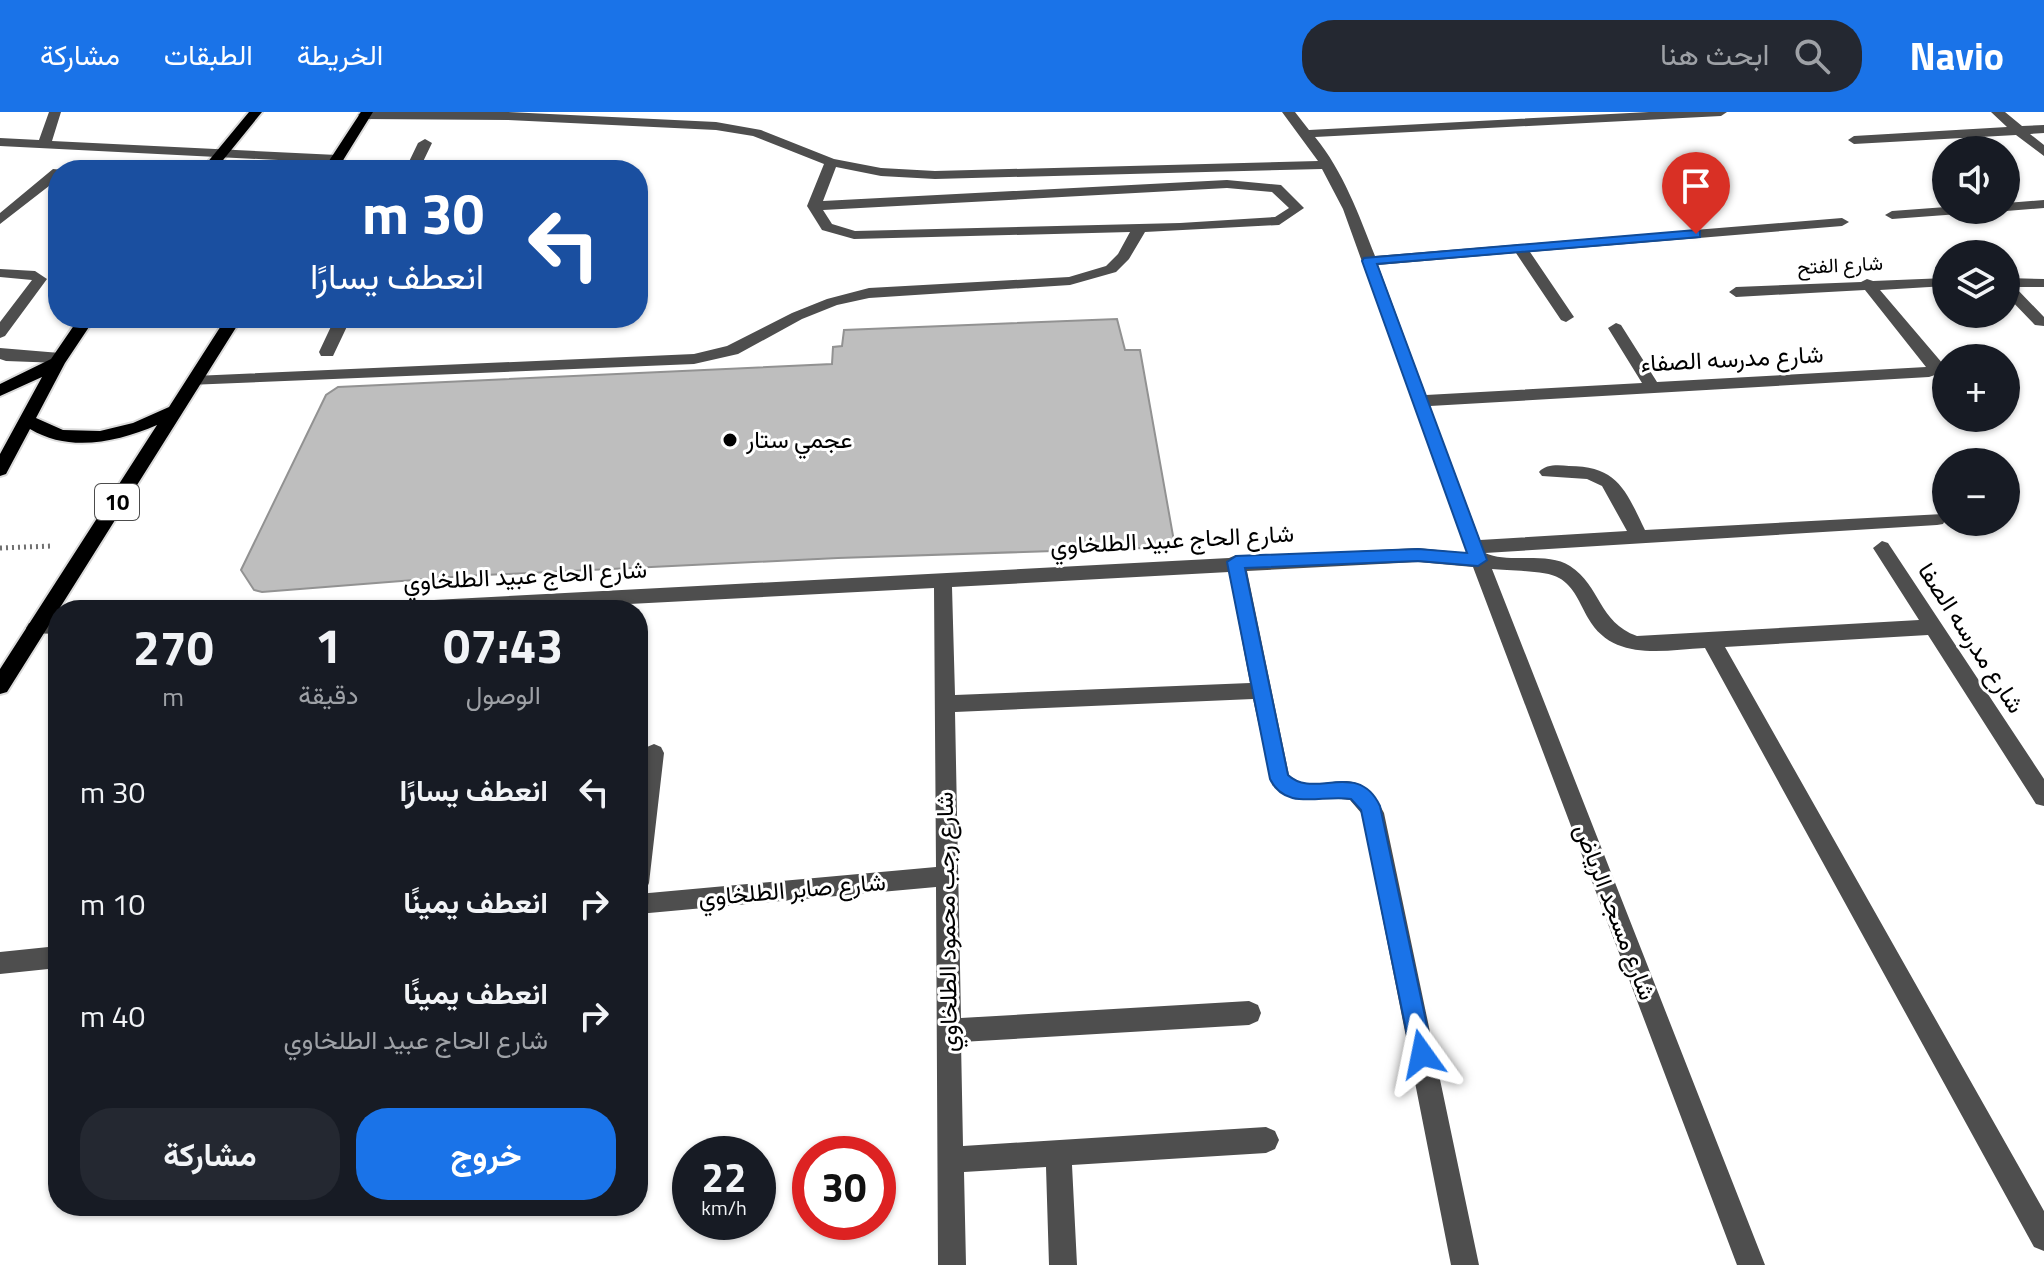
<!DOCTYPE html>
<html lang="ar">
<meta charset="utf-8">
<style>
body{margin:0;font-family:"Titillium Web",Vazirmatn,sans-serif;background:#242831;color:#f1f3f6;direction:rtl;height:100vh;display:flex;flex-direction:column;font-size:30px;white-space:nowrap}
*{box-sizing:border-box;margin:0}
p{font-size:26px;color:#9ea1a6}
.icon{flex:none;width:44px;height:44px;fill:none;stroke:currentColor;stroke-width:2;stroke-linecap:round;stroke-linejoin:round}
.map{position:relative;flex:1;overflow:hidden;direction:ltr}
.details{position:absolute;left:48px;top:488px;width:600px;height:616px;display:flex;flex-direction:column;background:#171b24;border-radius:32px;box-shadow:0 2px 6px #0004;direction:rtl}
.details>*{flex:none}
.hud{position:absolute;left:48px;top:48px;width:600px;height:168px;border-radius:32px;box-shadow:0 2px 6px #0004;direction:rtl;background:#1a4fa0;color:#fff;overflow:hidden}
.tools{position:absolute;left:1932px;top:24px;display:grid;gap:16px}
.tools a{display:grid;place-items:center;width:88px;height:88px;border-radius:50%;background:#171b24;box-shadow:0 2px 6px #0004;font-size:40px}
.speed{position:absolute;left:672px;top:1024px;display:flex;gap:16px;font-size:40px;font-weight:700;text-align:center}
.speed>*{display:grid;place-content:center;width:104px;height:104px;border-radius:50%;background:#171b24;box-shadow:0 2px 6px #0004;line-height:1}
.speed small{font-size:20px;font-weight:400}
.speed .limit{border:12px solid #d22;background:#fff;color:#111}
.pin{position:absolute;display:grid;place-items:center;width:68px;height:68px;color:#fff;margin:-82px -34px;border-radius:50% 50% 50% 0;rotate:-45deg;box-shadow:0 0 8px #0007}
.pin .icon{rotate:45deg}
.me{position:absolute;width:88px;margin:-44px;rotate:348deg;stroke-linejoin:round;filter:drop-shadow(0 0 6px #0008)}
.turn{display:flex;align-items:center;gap:28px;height:168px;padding:0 32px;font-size:36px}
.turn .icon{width:104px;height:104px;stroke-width:2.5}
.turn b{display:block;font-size:56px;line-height:68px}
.eta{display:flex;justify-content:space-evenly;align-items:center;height:136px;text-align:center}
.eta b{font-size:48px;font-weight:700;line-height:56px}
.button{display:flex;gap:16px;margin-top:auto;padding:16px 32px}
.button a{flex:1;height:92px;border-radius:32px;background:#1a73e8;color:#fff;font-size:32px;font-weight:700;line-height:92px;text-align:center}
.button a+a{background:#242831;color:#f1f3f6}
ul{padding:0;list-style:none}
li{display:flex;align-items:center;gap:24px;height:112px;padding:0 32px}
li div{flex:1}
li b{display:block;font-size:30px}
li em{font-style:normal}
header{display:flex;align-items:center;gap:48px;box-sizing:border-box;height:112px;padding:0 40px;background:#1a73e8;color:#fff}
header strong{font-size:38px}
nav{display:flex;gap:44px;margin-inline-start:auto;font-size:28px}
.search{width:560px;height:72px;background:#242831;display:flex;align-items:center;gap:20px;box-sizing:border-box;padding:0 28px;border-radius:32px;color:#9ea1a6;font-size:30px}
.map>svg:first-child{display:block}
.building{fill:#bebebe;stroke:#929292;stroke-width:2}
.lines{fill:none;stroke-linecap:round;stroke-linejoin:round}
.major-casing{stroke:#dbdbdb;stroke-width:4}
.path{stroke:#707070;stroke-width:5;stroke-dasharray:2 4;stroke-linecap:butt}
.minor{fill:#4e4e4e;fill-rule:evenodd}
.major{fill:#000;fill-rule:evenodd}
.route{fill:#1a73e8;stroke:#114b97;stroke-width:2}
.poi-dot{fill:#000;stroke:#fff;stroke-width:3}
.labels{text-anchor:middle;stroke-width:6;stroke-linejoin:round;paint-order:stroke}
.far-street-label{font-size:20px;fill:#000;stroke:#fff}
.shield{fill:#fff;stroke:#4c4c4c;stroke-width:2}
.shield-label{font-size:22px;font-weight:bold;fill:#000}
.street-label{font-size:24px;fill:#000;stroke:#fff}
.poi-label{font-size:24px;fill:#000;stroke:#fff;text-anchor:start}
</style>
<header>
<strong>Navio</strong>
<div class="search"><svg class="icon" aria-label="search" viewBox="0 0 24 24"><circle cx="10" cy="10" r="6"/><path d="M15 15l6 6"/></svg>ابحث هنا</div>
<nav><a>الخريطة</a><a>الطبقات</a><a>مشاركة</a></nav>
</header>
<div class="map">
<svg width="2044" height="1153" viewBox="0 0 2044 1153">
<rect width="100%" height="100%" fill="#fff"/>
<!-- building -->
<path class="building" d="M1117 207 1125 238H1140L1175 435 838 446 465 464 262 480 254 478 241 458 326 283 338 275 832 252 833 235 842 234 844 218Z"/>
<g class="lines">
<defs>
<path id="major" d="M249 0H262L215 58H201Z
M361 0H373L337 58H323Z
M79 206H95L65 251 36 306 63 318 100 319 133 311 169 295 226 206H242L7 580 0 582V557L157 313C117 330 70 341 30 317L6 362 0 364V342L42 265 0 284V272L51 247Z"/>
</defs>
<!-- major casing -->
<use href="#major" class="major-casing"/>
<!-- path -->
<path class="path" d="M0 436 53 434"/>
<!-- minor -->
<path class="minor" d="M49 0H61L52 29 337 43 344 47 337 51 0 34V26L39 28Z
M361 0H508L716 10 761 18 834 47 881 56 935 59 1318 49 1282 0H1295L1309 18 1649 0H1727L1721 4 1315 25C1343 59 1359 103 1375 144L1842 106 1849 110 1842 114 1530 140 1574 205 1566 210 1561 208 1516 141 1378 153 1426 283 1642 271 1608 216 1616 211 1621 213 1657 270 1926 255 1865 178 1736 185 1729 180 1736 175 1861 170 1867 167 1873 169 1946 166V174L1880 178 1943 252 1941 261 1929 265 1430 294 1480 428 1627 419 1602 374 1587 367 1542 364 1539 360C1546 352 1558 353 1569 354 1618 354 1626 379 1645 418L1943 402 1946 407 1943 412 1937 413 1485 441C1509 452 1547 439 1570 454 1601 474 1598 510 1637 524L1919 508 1873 436 1882 429 1888 431 2044 667V694L2036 692 1928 523 1725 535 2044 1099V1139L2034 1135 1705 536C1663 538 1613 550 1588 506 1580 492 1574 474 1559 466 1546 458 1508 459 1492 457L1765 1153H1737L1473 455 1418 450 1247 459 1289 663C1320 690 1355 640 1384 701L1479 1153H1451L1362 702 1350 688C1320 683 1297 696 1272 673L1253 587 955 600 961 906 1249 889 1258 893 1261 901 1258 909 1249 913 961 930 963 1034 1266 1015 1275 1019 1279 1028 1275 1037 1266 1041 1072 1053 1077 1153H1049L1046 1055 964 1060 966 1153H938L936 775 638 802V782L936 755 934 476 514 498H368L377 491 1229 446 1236 443 1243 445 1418 436 1467 441 1343 97 1322 57 935 67 881 64 836 55 823 89 1227 68 1281 73 1304 96 1279 113 1145 120 1129 147 1116 160 1070 173 869 186 837 193 802 207 738 242 694 252 188 273 186 269 194 264 694 242 727 234 792 201 827 187 869 176 1069 165 1106 154 1118 142 1130 120 854 127 822 118 807 94 824 52 753 24 716 18 508 8 364 7 358 3ZM1227 76 1272 80 1289 96 1275 105 1180 111 855 119 832 112 823 98ZM1229 460 1250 571 955 583 952 475Z
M1991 0H2005L2022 14 2044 13V21L2030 22 2044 33V44L2016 23 1854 32 1848 28 1854 24 2007 15Z
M425 27 432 31 419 58H405L418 31Z
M53 57 63 58H58V67L0 112V101Z
M2044 88V96L2006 99 2001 98H2006V91Z
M1946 95V98H1966L1959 102 1892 107 1885 103 1892 99Z
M0 157 35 159 47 167 5 224 0 226V210L32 168 0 165Z
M2006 166 2044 167V175H2015L2044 205V214L2035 213 2006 183Z
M335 206H351L333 244H321L319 240Z
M0 236 60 241 68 246 60 251 6 249 0 247Z
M58 508V522L29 521 26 516 29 511Z
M654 632 661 635 664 641 649 771 646 778 638 781V684L644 641 647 635Z
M58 834V856L0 862V840Z"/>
<!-- major -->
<use href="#major" class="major"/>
</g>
<!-- route -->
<path class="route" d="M1696 118 1700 119V125L1377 152 1487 448 1478 454 1418 449 1245 456 1288 663C1314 688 1358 647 1380 694L1433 942 1430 950 1422 953 1414 950 1411 942 1361 698 1351 687C1322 682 1286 700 1270 667L1227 450 1236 444 1418 437 1467 441 1362 149 1364 146Z"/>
<!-- markers -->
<circle class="poi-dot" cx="730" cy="328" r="8"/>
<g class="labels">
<!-- far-street labels -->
<g class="far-street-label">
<text transform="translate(1840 153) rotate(-3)" y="7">شارع الفتح</text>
</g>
<!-- shield labels -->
<rect class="shield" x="95" y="372" width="44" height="36" rx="6"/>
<g class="shield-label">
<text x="117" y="398">10</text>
</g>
<!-- street labels -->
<g class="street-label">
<text transform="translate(1732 247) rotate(-3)" y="8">شارع مدرسه الصفاء</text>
<text transform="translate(1172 428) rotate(-3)" y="8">شارع الحاج عبيد الطلخاوي</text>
<text transform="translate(525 464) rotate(-3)" y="8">شارع الحاج عبيد الطلخاوي</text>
<text transform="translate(1971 526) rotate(57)" y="8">شارع مدرسه الصفا</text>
<text transform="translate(792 778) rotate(-5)" y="8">شارع صابر الطلخاوي</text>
<text transform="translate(1615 800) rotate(69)" y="8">شارع مسجد الرياض</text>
<text transform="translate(947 810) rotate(-91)" y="8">شارع رجب محمود الطلخاوي</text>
</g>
<!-- poi labels -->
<g class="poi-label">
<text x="746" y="336">عجمي ستار</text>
</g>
</g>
</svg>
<div class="tools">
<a><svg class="icon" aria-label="sound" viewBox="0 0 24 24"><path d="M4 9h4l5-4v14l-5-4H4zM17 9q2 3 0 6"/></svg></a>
<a><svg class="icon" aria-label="layers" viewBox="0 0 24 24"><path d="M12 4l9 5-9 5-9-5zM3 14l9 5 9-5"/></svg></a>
<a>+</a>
<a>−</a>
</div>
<div class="speed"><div>22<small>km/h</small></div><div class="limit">30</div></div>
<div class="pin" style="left:1696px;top:122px;background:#d93025"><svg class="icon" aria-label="arrive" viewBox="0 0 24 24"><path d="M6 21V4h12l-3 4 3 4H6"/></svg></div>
<svg class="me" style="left:1422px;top:942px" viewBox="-20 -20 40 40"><path d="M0-17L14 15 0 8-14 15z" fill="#1a73e8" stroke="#fff" stroke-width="4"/></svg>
<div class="hud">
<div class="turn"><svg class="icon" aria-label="left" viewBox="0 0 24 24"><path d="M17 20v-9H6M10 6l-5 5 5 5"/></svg><div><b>30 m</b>انعطف يسارًا</div></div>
</div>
<section class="details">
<div class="eta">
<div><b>07:43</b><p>الوصول</p></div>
<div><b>1</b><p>دقيقة</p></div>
<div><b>270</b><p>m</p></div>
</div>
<ul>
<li><svg class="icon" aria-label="left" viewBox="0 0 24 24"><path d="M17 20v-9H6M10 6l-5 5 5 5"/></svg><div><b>انعطف يسارًا</b></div><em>30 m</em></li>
<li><svg class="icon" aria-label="right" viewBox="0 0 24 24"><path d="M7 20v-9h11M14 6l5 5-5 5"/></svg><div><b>انعطف يمينًا</b></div><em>10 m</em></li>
<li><svg class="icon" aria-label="right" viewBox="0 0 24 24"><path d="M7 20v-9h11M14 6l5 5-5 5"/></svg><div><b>انعطف يمينًا</b><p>شارع الحاج عبيد الطلخاوي</p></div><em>40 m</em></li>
</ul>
<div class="button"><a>خروج</a><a>مشاركة</a></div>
</section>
</div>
